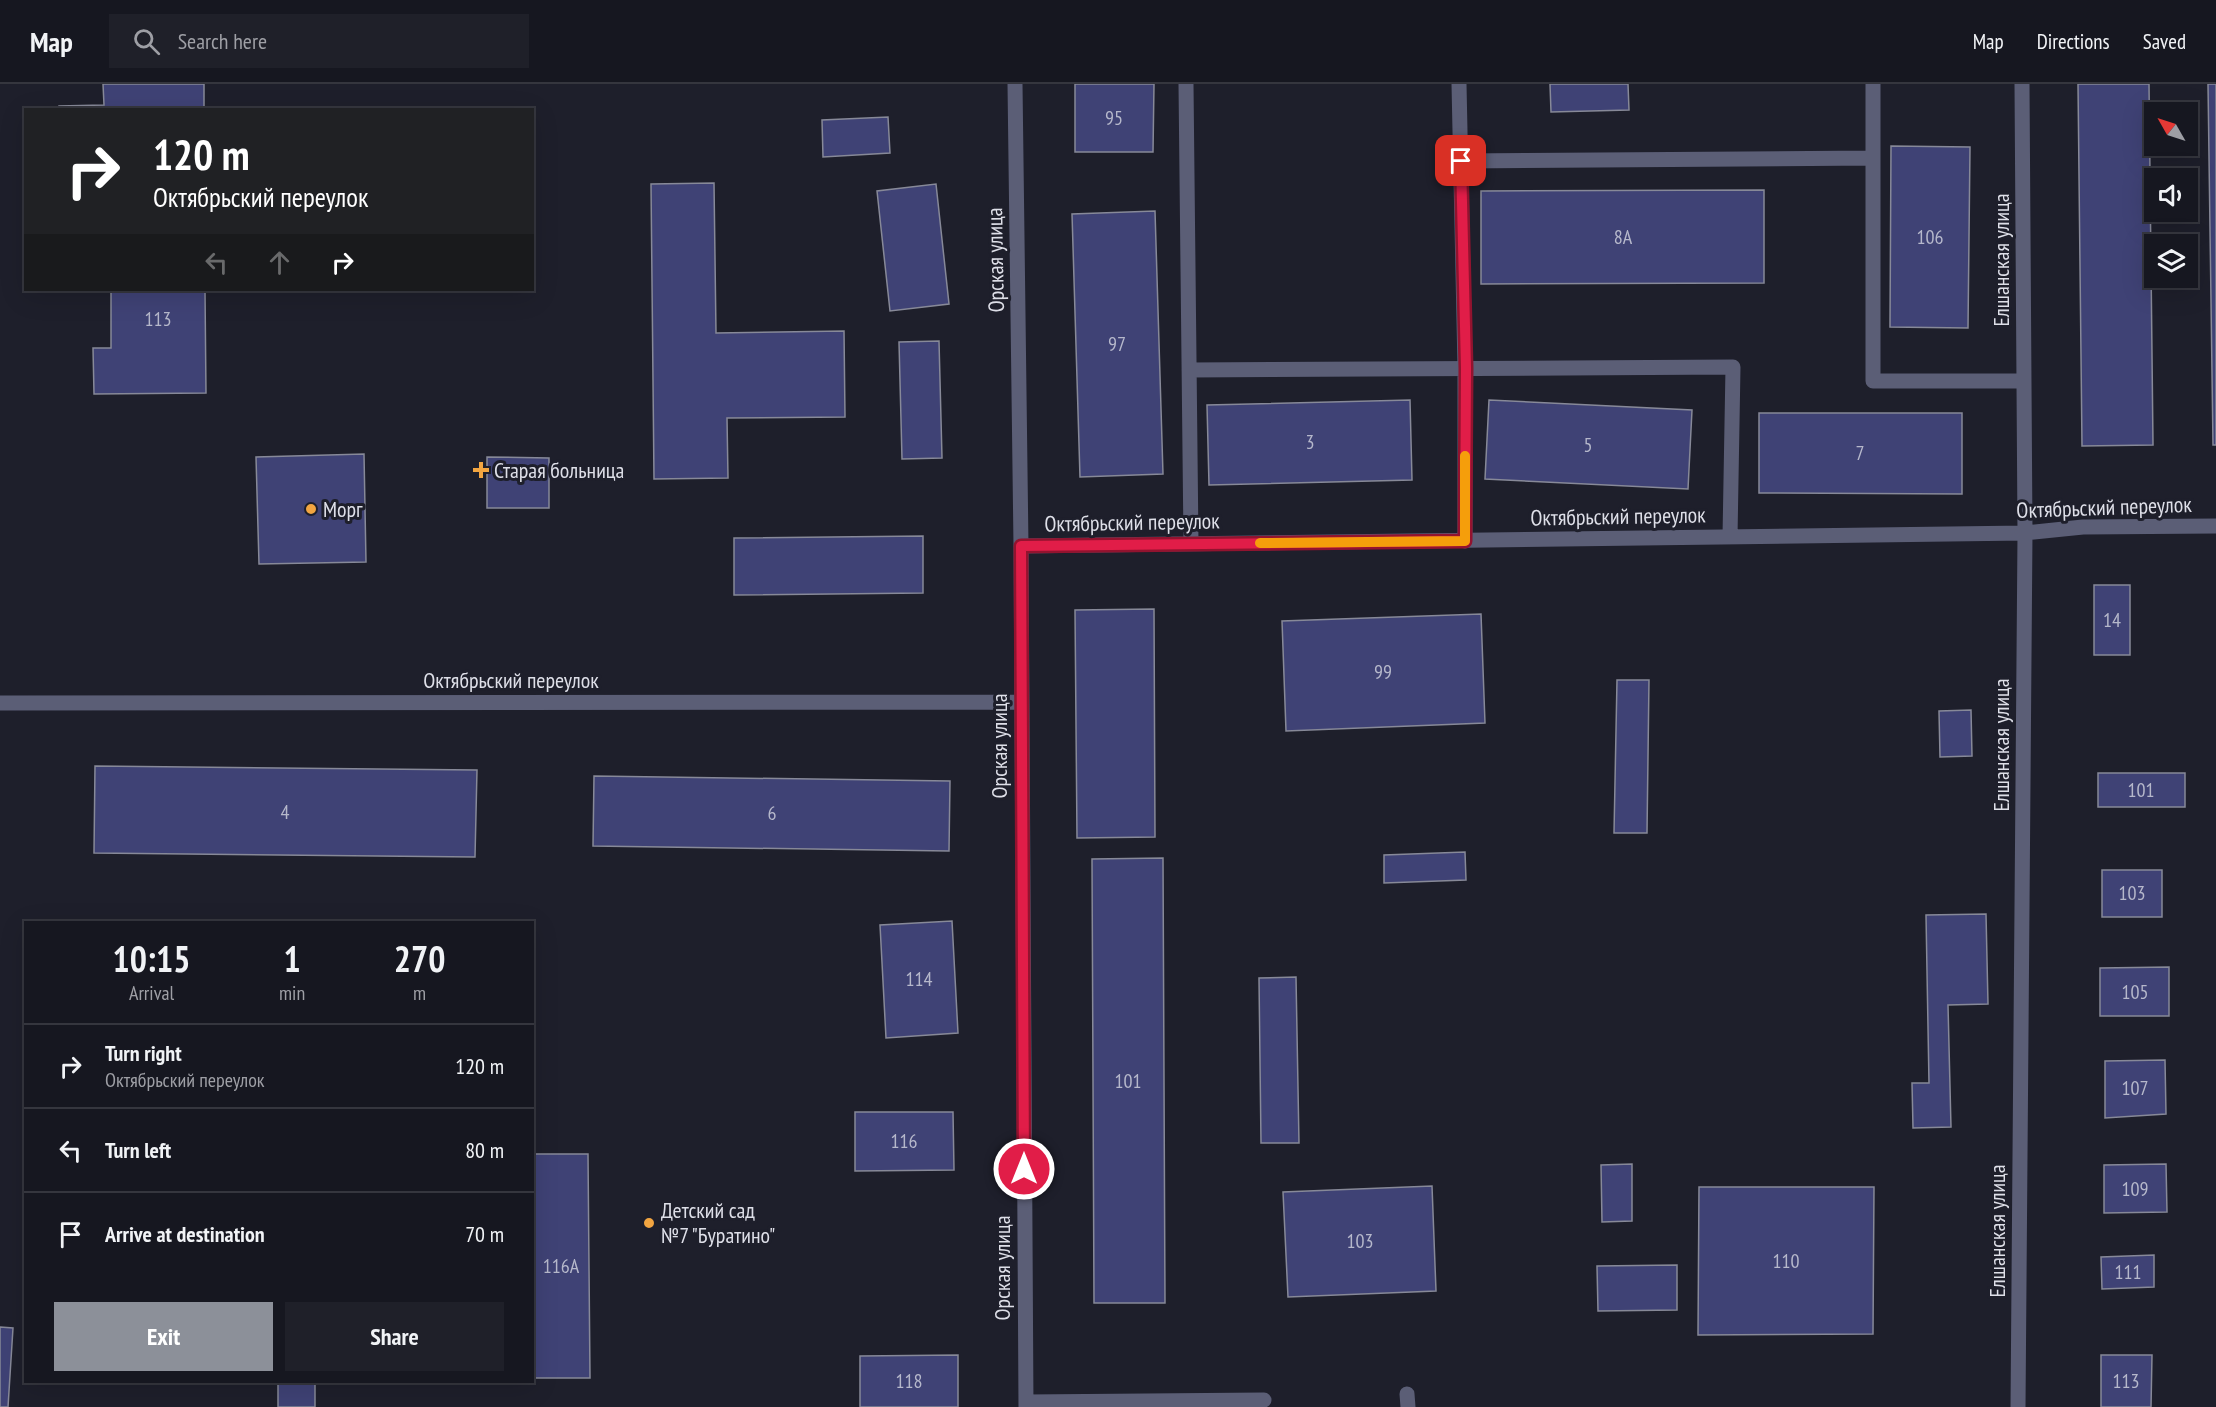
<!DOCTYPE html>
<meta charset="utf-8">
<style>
body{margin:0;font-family:"PT Sans Narrow",sans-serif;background:#1f2029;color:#f1f3f6;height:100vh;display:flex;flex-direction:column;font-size:22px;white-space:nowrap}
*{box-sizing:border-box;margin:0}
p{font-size:20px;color:#9e9fa5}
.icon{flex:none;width:33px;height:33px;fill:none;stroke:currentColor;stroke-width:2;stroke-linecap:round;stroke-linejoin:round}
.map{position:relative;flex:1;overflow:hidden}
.details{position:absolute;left:24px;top:837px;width:510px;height:462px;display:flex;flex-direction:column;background:#161720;border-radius:0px;box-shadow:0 6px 24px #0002,0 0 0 2px #35363e}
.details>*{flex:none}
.banner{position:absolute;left:24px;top:24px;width:510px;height:183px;border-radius:0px;box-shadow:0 6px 24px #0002,0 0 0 2px #35363e;background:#202124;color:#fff;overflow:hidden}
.needle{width:39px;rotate:309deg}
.controls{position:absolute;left:2144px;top:18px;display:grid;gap:12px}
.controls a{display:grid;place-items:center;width:54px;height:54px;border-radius:0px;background:#161720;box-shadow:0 6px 24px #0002,0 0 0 2px #35363e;font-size:30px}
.pin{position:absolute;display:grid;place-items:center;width:51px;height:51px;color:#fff;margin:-26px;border-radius:12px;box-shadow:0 3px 9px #0006}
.me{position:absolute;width:66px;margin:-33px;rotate:0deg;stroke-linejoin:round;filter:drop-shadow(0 0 4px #0008)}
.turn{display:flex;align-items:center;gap:21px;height:126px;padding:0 30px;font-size:27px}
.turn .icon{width:78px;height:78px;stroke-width:2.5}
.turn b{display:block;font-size:42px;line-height:51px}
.lanes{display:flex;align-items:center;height:57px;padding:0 30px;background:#0003;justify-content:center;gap:30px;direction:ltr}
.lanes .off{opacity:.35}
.eta{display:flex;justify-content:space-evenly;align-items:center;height:102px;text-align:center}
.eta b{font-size:36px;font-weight:600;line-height:42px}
.action{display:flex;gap:12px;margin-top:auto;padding:12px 30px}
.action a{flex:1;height:69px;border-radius:0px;background:#8c9099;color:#fff;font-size:24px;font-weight:600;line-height:69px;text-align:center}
.action a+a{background:#1f2029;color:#f1f3f6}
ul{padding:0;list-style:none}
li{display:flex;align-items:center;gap:18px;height:84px;padding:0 30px;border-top:2px solid #35363e}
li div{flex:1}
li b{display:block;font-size:22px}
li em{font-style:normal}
header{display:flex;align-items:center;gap:36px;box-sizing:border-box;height:84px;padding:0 30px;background:#161720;border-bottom:2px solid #35363e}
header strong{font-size:28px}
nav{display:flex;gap:33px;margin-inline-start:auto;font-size:21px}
.search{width:420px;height:54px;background:#1f2029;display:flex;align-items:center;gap:15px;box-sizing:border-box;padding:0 21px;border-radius:0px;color:#9e9fa5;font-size:22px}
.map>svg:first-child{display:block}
.building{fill:#3f4275;stroke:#878998;stroke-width:1.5}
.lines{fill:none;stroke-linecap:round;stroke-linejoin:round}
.minor{stroke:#5b5e76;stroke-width:15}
.route-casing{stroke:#92132f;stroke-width:15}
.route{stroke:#e11d48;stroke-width:10}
.slow{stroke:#f59e0b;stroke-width:10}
.poi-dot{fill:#f2a541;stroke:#1e1f2b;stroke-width:2}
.labels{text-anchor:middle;stroke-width:6;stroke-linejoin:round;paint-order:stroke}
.number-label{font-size:20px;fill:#b6b8cb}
.street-label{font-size:22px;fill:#dedfe8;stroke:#1e1f2b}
.poi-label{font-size:22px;fill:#dedfe8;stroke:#1e1f2b;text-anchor:start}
</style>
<header>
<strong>Map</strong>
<div class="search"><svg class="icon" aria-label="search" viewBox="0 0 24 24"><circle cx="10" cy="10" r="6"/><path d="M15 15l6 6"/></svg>Search here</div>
<nav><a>Map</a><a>Directions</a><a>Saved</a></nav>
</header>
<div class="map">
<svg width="2216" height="1323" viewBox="0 0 2216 1323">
<rect width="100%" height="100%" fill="#1e1f2b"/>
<!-- building -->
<path class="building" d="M103 0H204V26H59V22L104 21Z
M1075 0H1154L1153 68H1075Z
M1550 0H1628L1629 26 1551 28Z
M2078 0H2149L2153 361 2082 362Z
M2208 0H2216V361H2213Z
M888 33 890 69 823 73 822 36Z
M1891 62 1970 63 1968 244 1890 243Z
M714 99 716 249 844 247 845 333 727 334 728 394 654 395 651 100Z
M936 100 949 220 890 227 877 107Z
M1764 106V199L1481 200V107Z
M1155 127 1163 390 1080 393 1072 130Z
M111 206H205L206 309 94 310 93 264H111Z
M939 257 942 374 902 375 899 258Z
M1410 316 1412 396 1209 401 1207 321Z
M1489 316 1692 326 1688 405 1485 395Z
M1759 329H1962V410L1759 409Z
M364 370 366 478 259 480 256 373Z
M487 373 549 374V424H487Z
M923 452V509L734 511V454Z
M2094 501H2130V571H2094Z
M1154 525 1155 753 1077 754 1075 526Z
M1481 530 1485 639 1286 647 1282 537Z
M1617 596H1649L1647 749H1614Z
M1971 626 1972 672 1940 673 1939 627Z
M95 682 477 686 475 773 94 769Z
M2098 689H2185V723H2098Z
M594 692 950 697 949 767 593 762Z
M1465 768 1466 796 1384 799V771Z
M1163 774 1165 1219H1094L1092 775Z
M2102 786H2162V833H2102Z
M1986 830 1988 920 1948 921 1951 1043 1913 1044 1912 999H1929L1926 831Z
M952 837 958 949 886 954 880 841Z
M2169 883V932H2100V884Z
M1296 893 1299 1059H1261L1259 894Z
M2165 976 2166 1030 2105 1034V977Z
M855 1028H953L954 1086 855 1087Z
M532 1070H588L590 1294H532Z
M1632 1080V1137L1602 1138 1601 1081Z
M2166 1080 2167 1128 2104 1129V1081Z
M1432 1102 1436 1207 1288 1213 1283 1108Z
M1699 1103H1874L1873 1250 1698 1251Z
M2154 1171V1203L2102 1205 2101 1173Z
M1677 1181V1226L1598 1227 1597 1182Z
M0 1243 13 1244 8 1323H0Z
M958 1271V1323H860V1272Z
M2101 1271H2152L2151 1323H2101Z
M278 1298H315V1323H278Z"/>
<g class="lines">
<!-- minor -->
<path class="minor" d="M1015 0 1021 462 1026 1323
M1186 0 1191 460
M1459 0 1465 284V457
M1873 0V297H2024
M1461 77 1873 74
M1189 286 1733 283 1730 453
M1021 462 2025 449 2083 443 2216 442
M0 619 1021 618
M1407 1310 1408 1323
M1026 1318 1264 1316
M2018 1323 2025 449 2022 0"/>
</g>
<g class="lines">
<defs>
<path id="route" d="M1024 1085 1021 462 1465 457 1466 284 1461 77"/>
</defs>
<!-- route casing -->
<use href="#route" class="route-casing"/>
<!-- route -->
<use href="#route" class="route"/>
<!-- slow -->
<path class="slow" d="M1260 459 1465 457V372"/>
</g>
<!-- markers -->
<g class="poi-dot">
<path d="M478 377h6v6h6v6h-6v6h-6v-6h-6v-6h6z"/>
<circle cx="311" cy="425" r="6"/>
<circle cx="649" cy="1139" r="6"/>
</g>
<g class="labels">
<!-- number labels -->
<g class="number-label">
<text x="1114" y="41">95</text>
<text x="1623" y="160">8А</text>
<text x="1930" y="160">106</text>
<text x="158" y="242">113</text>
<text x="1117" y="267">97</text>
<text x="1310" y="365">3</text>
<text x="1588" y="368">5</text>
<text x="1860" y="376">7</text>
<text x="2112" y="543">14</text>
<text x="1383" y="595">99</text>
<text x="2141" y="713">101</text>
<text x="285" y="735">4</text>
<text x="772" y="736">6</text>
<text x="2132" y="816">103</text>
<text x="919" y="902">114</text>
<text x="2135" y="915">105</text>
<text x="1128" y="1004">101</text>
<text x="2135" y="1011">107</text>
<text x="904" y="1064">116</text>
<text x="2135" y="1112">109</text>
<text x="1360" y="1164">103</text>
<text x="1786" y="1184">110</text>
<text x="561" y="1189">116А</text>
<text x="2128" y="1195">111</text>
<text x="909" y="1304">118</text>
<text x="2126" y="1304">113</text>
</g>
<!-- street labels -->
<g class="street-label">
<text transform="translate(995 176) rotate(-91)" y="8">Орская улица</text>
<text transform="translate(2001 176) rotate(-90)" y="8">Елшанская улица</text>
<text transform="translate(2104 423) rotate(-2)" y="8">Октябрьский переулок</text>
<text transform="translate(1618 432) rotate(-1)" y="8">Октябрьский переулок</text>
<text transform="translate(1132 438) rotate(-1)" y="8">Октябрьский переулок</text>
<text x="511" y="604">Октябрьский переулок</text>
<text transform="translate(2001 661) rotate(-90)" y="8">Елшанская улица</text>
<text transform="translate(999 662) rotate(-90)" y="8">Орская улица</text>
<text transform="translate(1997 1147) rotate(-90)" y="8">Елшанская улица</text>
<text transform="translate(1002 1184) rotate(-90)" y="8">Орская улица</text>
</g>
<!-- poi labels -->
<g class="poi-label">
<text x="494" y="394">Старая больница</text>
<text x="323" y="433">Морг</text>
<text x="661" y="1134">Детский сад<tspan x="661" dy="25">№7 "Буратино"</tspan></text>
</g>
</g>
</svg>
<div class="controls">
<a><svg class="needle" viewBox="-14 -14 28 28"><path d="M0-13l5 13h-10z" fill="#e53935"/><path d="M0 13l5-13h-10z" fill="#9e9fa5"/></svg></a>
<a><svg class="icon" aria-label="sound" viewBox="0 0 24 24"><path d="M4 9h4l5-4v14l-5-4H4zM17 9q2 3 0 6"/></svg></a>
<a><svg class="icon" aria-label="layers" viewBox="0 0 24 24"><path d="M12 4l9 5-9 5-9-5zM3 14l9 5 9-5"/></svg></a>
</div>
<div class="pin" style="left:1461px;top:77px;background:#d93025"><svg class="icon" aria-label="arrive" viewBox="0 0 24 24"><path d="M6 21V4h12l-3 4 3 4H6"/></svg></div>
<svg class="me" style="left:1024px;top:1085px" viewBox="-20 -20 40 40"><circle r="17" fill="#e11d48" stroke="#fff" stroke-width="3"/><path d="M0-11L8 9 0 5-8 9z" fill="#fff"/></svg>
<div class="banner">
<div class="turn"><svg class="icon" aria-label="right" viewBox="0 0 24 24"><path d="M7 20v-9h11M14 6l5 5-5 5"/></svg><div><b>120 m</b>Октябрьский переулок</div></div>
<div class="lanes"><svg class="icon off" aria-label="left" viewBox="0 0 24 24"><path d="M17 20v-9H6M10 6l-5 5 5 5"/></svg><svg class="icon off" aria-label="ahead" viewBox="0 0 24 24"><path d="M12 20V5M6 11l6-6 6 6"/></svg><svg class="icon" aria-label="right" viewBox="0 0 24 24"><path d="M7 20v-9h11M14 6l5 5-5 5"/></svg></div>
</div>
<section class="details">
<div class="eta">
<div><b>10:15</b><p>Arrival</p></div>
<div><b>1</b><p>min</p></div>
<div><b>270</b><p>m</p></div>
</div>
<ul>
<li><svg class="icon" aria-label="right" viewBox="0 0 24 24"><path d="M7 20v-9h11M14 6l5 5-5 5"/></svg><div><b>Turn right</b><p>Октябрьский переулок</p></div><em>120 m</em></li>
<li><svg class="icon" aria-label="left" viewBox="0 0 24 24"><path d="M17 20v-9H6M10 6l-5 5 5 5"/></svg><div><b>Turn left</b></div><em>80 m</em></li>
<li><svg class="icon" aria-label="arrive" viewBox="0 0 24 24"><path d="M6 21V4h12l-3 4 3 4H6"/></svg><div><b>Arrive at destination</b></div><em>70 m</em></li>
</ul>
<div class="action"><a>Exit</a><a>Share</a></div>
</section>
</div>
